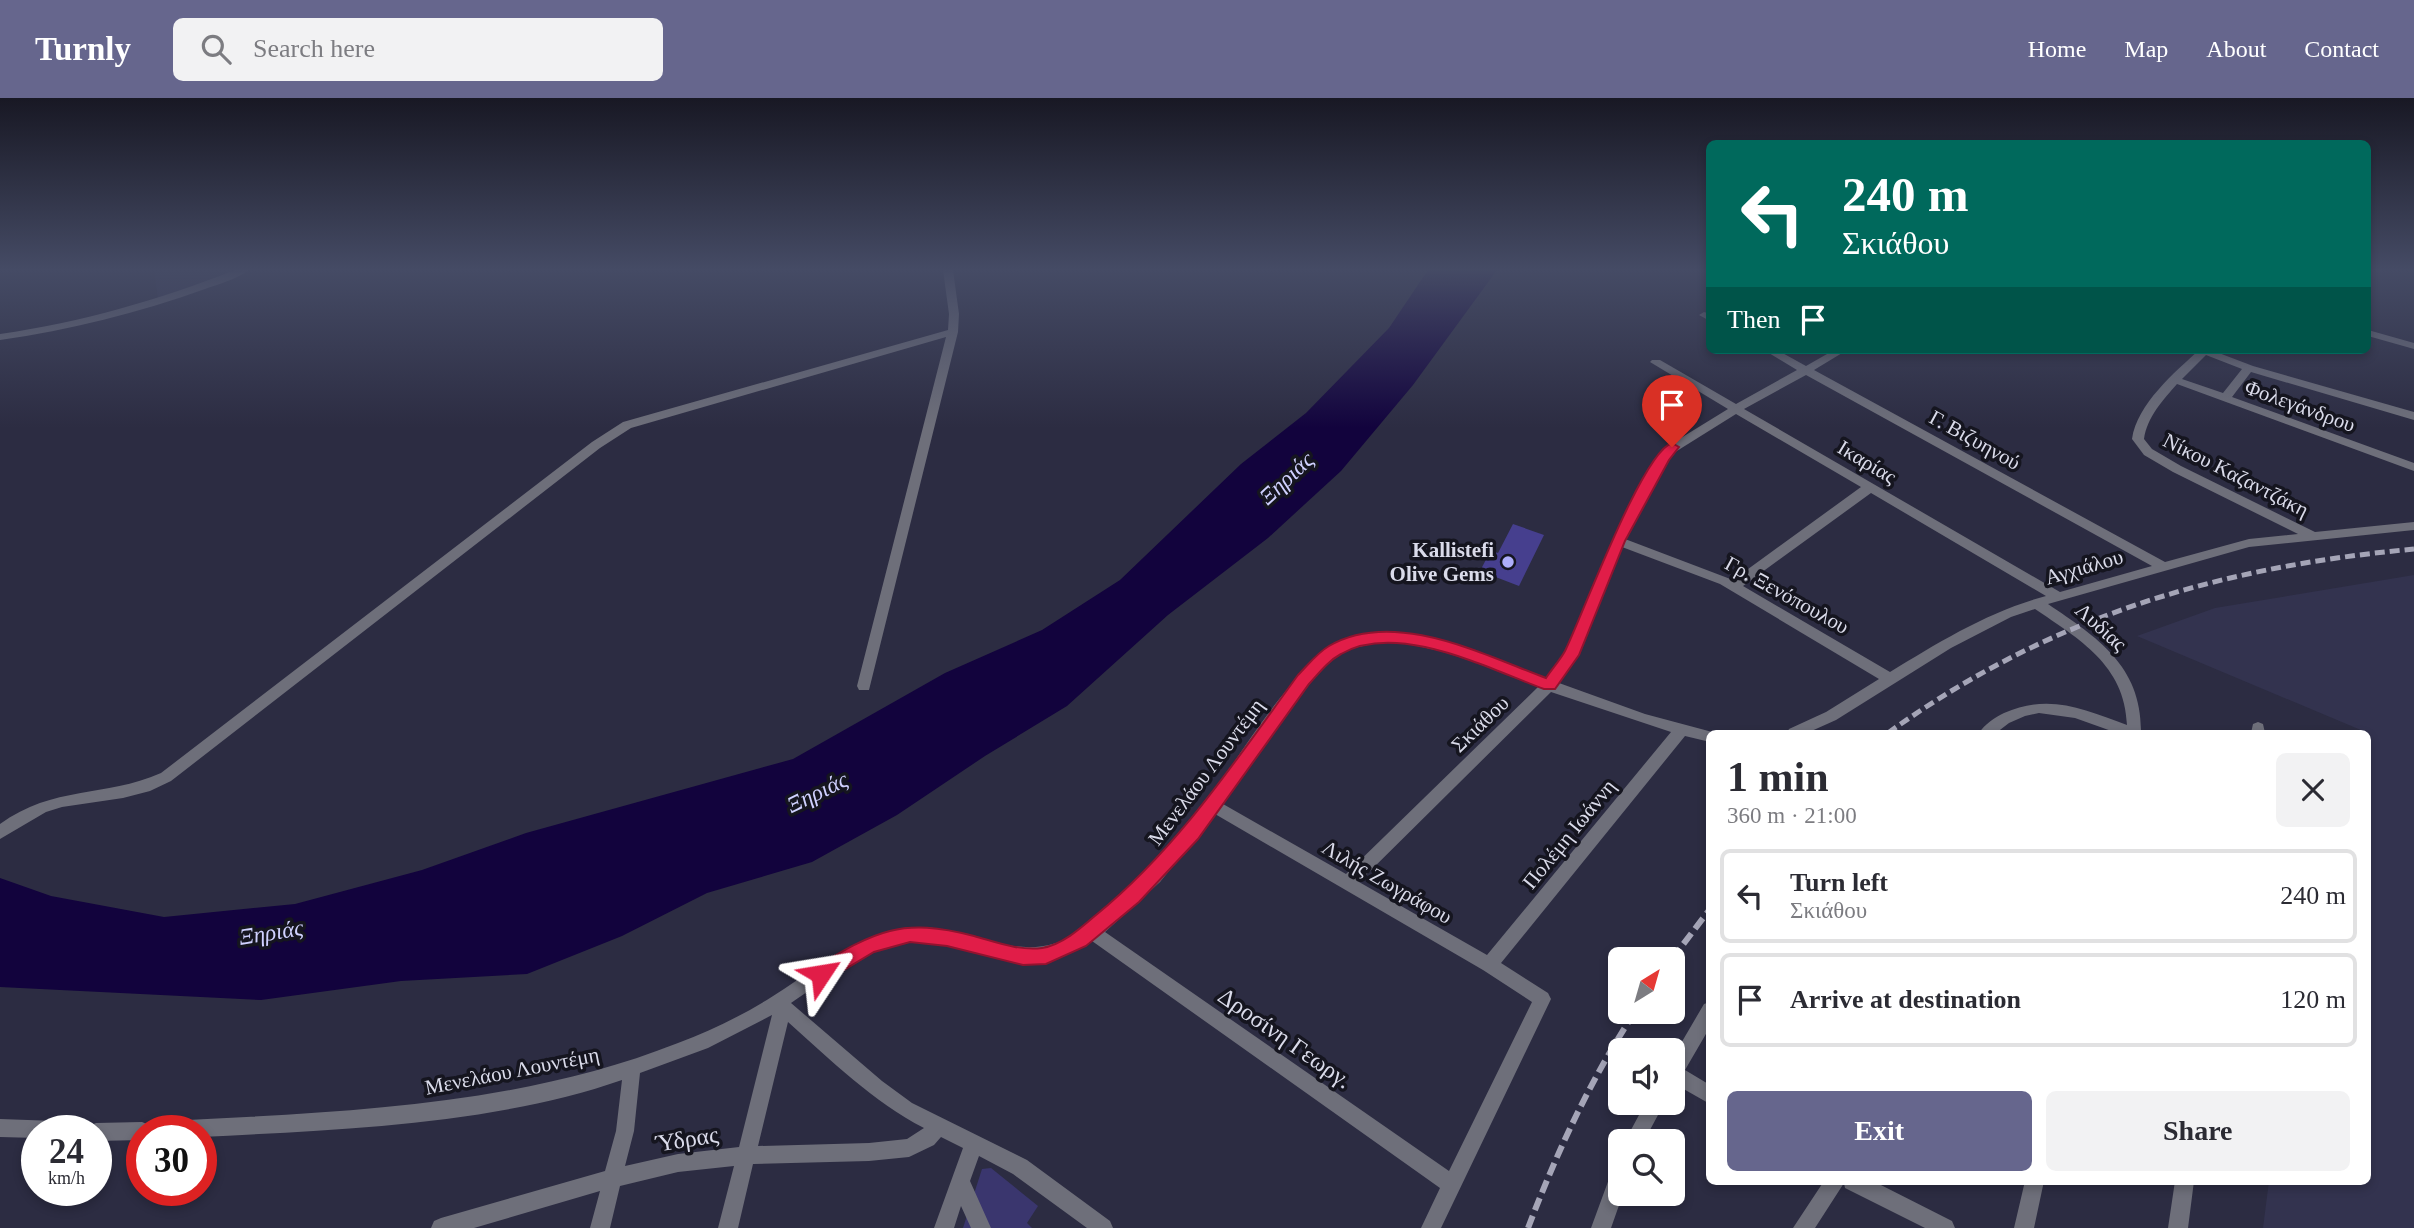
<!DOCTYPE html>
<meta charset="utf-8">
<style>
body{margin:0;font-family:Georgia,serif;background:#f2f2f3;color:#2b2b33;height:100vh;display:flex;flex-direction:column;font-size:26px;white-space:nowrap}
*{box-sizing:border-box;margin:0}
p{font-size:23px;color:#7c7c81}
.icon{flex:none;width:38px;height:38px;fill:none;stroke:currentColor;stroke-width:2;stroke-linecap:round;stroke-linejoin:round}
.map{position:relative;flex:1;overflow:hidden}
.details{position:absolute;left:1706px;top:632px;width:665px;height:455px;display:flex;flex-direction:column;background:#fff;border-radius:10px;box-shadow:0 4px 10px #0003}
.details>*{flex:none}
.hud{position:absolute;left:1706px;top:42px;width:665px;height:214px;border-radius:10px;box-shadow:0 4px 10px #0003;background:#00695c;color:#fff;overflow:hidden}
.needle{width:46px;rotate:37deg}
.buttons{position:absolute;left:1608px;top:849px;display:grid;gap:14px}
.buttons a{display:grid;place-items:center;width:77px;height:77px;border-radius:10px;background:#fff;box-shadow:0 4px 10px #0003;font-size:35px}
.speed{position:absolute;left:21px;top:1017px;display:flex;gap:14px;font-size:35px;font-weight:700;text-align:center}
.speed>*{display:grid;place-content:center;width:91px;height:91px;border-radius:50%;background:#fff;box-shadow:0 4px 10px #0003;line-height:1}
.speed small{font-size:18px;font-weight:400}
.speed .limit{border:10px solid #d22;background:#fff;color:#111}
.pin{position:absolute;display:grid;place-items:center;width:60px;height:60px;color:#fff;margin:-72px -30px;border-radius:50% 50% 50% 0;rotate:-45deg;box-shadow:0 0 7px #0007}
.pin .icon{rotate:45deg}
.me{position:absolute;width:77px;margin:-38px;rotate:57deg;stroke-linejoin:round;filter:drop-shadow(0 0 5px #0008)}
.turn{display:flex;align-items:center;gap:24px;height:147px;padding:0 21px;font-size:32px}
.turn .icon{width:91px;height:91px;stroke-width:2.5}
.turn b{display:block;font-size:49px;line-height:60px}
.then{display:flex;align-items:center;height:66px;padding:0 21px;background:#0003;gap:14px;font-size:26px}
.round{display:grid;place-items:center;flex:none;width:74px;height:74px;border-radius:10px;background:#f2f2f3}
.summary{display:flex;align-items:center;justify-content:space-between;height:119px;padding:0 21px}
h1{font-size:42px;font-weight:800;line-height:52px}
.button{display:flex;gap:14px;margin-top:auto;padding:14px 21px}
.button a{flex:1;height:80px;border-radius:10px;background:#66668d;color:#fff;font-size:28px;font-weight:800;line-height:80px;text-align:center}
.button a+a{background:#f2f2f3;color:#2b2b33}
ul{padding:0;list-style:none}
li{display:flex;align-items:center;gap:21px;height:94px;margin:0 14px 10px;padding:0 7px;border:4px solid #e1e1e2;border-radius:10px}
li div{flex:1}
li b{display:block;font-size:26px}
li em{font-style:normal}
header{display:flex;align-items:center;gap:42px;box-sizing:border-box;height:98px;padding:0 35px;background:#66668d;color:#fff}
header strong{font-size:33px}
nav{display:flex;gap:38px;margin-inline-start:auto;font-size:24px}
.search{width:490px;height:63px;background:#f2f2f3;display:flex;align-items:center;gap:18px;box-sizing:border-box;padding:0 24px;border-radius:10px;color:#7c7c81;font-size:26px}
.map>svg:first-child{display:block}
.built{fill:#33334f}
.green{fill:#3a366e}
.water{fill:#12033d}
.building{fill:#463f8e}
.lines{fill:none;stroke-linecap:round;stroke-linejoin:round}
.street{fill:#6e6f7a;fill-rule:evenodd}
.rail-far1{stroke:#a5a5b7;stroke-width:5;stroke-dasharray:10 5;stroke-linecap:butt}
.rail{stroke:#a5a5b7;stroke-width:6;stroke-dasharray:13 6;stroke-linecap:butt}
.route{fill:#e11d48;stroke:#92132f;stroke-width:2}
.poi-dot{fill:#aeaefa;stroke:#15151f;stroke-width:2.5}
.labels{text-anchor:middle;stroke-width:7;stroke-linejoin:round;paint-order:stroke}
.street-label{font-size:21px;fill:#dadbea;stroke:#15151f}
.poi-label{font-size:21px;font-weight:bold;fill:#dadbea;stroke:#15151f;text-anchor:end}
.water-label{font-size:23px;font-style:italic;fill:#d0d1ff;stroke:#15151f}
.near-street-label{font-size:24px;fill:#dadbea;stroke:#15151f}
</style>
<header>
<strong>Turnly</strong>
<div class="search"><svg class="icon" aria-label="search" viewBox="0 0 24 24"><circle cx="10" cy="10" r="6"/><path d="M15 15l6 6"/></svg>Search here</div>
<nav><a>Home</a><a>Map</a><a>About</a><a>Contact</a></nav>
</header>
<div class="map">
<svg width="2414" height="1130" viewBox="0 0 2414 1130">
<rect width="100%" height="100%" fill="#2c2c42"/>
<!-- built -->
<path class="built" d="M154 172H234L158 201Z
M2414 477V1130H2263L2269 1083H2368V635L2137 538 2215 510Z"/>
<!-- green -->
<path class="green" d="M991 1070 1038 1108 1027 1125 1032 1130H963L982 1071Z"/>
<!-- water -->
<path class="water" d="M1428 172H1497L1413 287 1341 373 1268 440 1168 517 1067 608 985 658 897 717 812 764 707 795 622 838 527 876 401 883 261 902 0 889V780L51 798 164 819 295 806 422 772 526 735 793 661 945 575 1042 532 1120 482 1241 366 1306 315 1389 230Z"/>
<!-- building -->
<path class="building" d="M1513 426 1544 437 1519 488 1480 473 1491 452 1498 455Z"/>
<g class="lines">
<!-- street -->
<path class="street" d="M235 172H249C237 181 219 186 205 191 138 215 70 232 0 242V236C82 224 159 202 235 172Z
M943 172H953L959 216 958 234 869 592H859L857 588 946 239 631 330 600 350 171 683 150 693 123 700 62 709 46 714 0 741V726C54 687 104 700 161 675L592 344 623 324 948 232 949 216Z
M1704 214 1710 216V223L1699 217Z
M2368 232 2414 245V251L2368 238Z
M1764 252H1777L1806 268 1834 252H1847L1814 272 2165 464 2249 441 2298 436 2173 374 2144 357 2132 341C2137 306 2175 274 2199 252H2211L2253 268 2414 314V322L2251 274 2232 299 2414 365V373L2177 286C2163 302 2147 319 2144 341L2152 351 2181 368 2315 434 2414 424V432L2249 449 2048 506C2098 540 2142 568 2141 635H2117L2075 620 2039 615 2025 618 2009 625 1996 635H1979C1984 627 1995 619 2004 615 2049 595 2084 611 2127 627 2125 567 2079 541 2035 511L2011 519 1951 550 1836 622 1807 635H1787L1789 631 1826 614 1879 581 1720 486 1622 449 1578 557 1559 585 1645 616 1716 635H1710V644L1685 638 1501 865 1548 895 1551 901 1441 1130H1421L1440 1090 1092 843C1011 894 975 832 899 845 859 853 824 883 791 905L882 983 912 1005 1027 1062 1110 1123 1113 1130H1087L1013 1076 979 1058 970 1083 991 1130H971L961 1108 954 1130H934L963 1050 941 1039 934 1047 909 1059 869 1063 753 1066 738 1130H718L734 1068 678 1074 620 1088 610 1130H590L600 1093 474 1130H431L434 1123 441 1120 605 1073 616 1033 622 982C493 1027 336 1032 201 1039V1032H159L161 1026 168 1023C340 1014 516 1009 678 945 710 933 741 918 770 900 810 875 846 844 893 832 963 815 1015 878 1083 832 1128 801 1166 758 1199 715 1230 674 1296 560 1343 543 1412 518 1483 557 1546 581L1564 556 1612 443 1663 351 1728 311 1650 264 1652 262H1660L1736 306 1797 272ZM2206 257 2242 271 2223 295 2182 281ZM1806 277 2152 468 2060 494 1744 311ZM1736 316 1861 389 1733 482 1625 441 1672 356ZM1871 395 2046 498C1989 513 1939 544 1890 574L1743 488ZM1382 544C1438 546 1486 569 1538 589L1346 776 1223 706 1276 630 1320 571 1335 559 1349 551ZM1551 594 1671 634 1487 857 1359 784ZM1215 716 1483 872 1532 904 1449 1073 1105 834 1160 784ZM772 917 739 1049 678 1056 625 1068 634 1033 640 975 708 950ZM788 924C831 962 873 1004 924 1030L907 1041 869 1045 758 1048Z
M2258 624 2263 626 2265 635H2251L2253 626Z
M1710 904V929L1685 972 1710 987V1006L1673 985V959L1704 906Z
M1646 1004H1665L1644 1043H1625Z
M0 1021 56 1023 63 1026 65 1032H37V1040L0 1039Z
M142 1024 149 1027 151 1032H142V1042L96 1043V1032H87L89 1028 96 1025Z
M1620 1068V1096H1623L1611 1130H1591L1613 1070Z
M1824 1083H1873L1952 1123 1955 1130H1925L1845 1090 1844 1085 1815 1130H1793Z
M2025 1083H2044L2034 1130H2014Z
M2175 1083H2194L2188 1130H2168Z"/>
<!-- rail-far1 -->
<path class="rail-far1" d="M1888 635C2049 519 2218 469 2414 451"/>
<!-- rail -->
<path class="rail" d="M1672 861 1710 811
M1528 1130C1557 1054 1590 982 1635 914"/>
</g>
<!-- sky -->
<linearGradient id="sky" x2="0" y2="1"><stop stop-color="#181824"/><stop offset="0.52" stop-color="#454b65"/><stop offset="1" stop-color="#454b65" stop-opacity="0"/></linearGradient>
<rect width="2414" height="330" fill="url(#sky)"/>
<!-- route -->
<path class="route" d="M1672 345 1679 349 1669 362 1625 443 1579 557 1555 591H1544C1489 571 1398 523 1341 556 1328 563 1319 575 1309 586L1198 741 1139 804 1086 848 1046 866 1023 867 947 848 910 844 874 854 827 882 821 884 814 882 811 876 814 870C876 833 901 819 974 838 996 844 1019 853 1042 850 1062 847 1081 830 1096 817 1178 750 1236 662 1298 577 1308 567 1317 555 1329 548 1394 510 1484 557 1546 580 1552 571 1560 562 1565 553 1582 519 1642 354 1672 345Z"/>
<!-- markers -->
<circle class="poi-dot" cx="1508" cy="464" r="7"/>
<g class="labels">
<!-- street labels -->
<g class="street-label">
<text transform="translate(2300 308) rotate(20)" y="7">Φολεγάνδρου</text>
<text transform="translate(1975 342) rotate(29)" y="7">Γ. Βιζυηνού</text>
<text transform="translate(1867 364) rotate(31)" y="7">Ικαρίας</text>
<text transform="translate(2236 377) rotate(27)" y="7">Νίκου Καζαντζάκη</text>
<text transform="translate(2084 469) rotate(-16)" y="7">Αγχιάλου</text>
<text transform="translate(1787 497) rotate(29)" y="7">Γρ. Ξενόπουλου</text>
<text transform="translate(2101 529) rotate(42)" y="7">Λυδίας</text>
<text transform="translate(1480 626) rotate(-44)" y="7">Σκιάθου</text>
<text transform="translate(1206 674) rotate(-53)" y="7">Μενελάου Λουντέμη</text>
<text transform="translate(1569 736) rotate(-51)" y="7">Πολέμη Ιωάννη</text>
<text transform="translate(1387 784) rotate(30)" y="7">Λιλής Ζωγράφου</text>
<text transform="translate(512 973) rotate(-11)" y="7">Μενελάου Λουντέμη</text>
</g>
<!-- poi labels -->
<g class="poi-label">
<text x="1494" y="459">Kallistefi<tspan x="1494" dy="24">Olive Gems</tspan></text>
</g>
<!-- water labels -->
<g class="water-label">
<text transform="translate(1286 380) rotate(-43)" y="8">Ξηριάς</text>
<text transform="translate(817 694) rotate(-26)" y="8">Ξηριάς</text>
<text transform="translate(271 834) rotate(-9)" y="8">Ξηριάς</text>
</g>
<!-- near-street labels -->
<g class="near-street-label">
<text transform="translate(1285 940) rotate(35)" y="8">Δροσίνη Γεωργ.</text>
<text transform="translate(687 1041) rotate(-9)" y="8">Ύδρας</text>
</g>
</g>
</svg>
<div class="buttons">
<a><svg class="needle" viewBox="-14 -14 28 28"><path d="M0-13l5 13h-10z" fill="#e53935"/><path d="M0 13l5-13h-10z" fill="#7c7c81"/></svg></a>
<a><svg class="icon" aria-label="sound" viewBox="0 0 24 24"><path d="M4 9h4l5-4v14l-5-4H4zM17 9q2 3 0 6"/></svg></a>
<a><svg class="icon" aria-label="search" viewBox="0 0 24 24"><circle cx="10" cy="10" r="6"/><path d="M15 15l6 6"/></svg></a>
</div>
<div class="speed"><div>24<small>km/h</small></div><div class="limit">30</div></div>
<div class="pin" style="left:1672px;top:349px;background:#d93025"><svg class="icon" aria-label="arrive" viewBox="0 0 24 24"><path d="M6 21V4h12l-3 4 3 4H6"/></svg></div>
<svg class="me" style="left:821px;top:876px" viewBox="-20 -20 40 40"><path d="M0-17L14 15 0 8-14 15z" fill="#e11d48" stroke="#fff" stroke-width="4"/></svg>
<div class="hud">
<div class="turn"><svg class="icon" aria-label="left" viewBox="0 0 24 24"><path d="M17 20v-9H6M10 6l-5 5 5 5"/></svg><div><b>240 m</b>Σκιάθου</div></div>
<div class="then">Then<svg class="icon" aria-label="arrive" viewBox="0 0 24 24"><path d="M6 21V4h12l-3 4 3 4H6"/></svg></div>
</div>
<section class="details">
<div class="summary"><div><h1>1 min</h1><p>360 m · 21:00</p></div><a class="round"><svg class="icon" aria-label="close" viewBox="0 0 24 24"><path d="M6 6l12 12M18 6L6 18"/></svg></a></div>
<ul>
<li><svg class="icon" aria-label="left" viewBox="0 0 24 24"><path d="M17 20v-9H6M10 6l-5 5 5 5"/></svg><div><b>Turn left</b><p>Σκιάθου</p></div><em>240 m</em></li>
<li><svg class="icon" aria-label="arrive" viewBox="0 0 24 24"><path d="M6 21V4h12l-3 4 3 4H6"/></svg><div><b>Arrive at destination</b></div><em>120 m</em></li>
</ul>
<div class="button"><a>Exit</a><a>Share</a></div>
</section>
</div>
